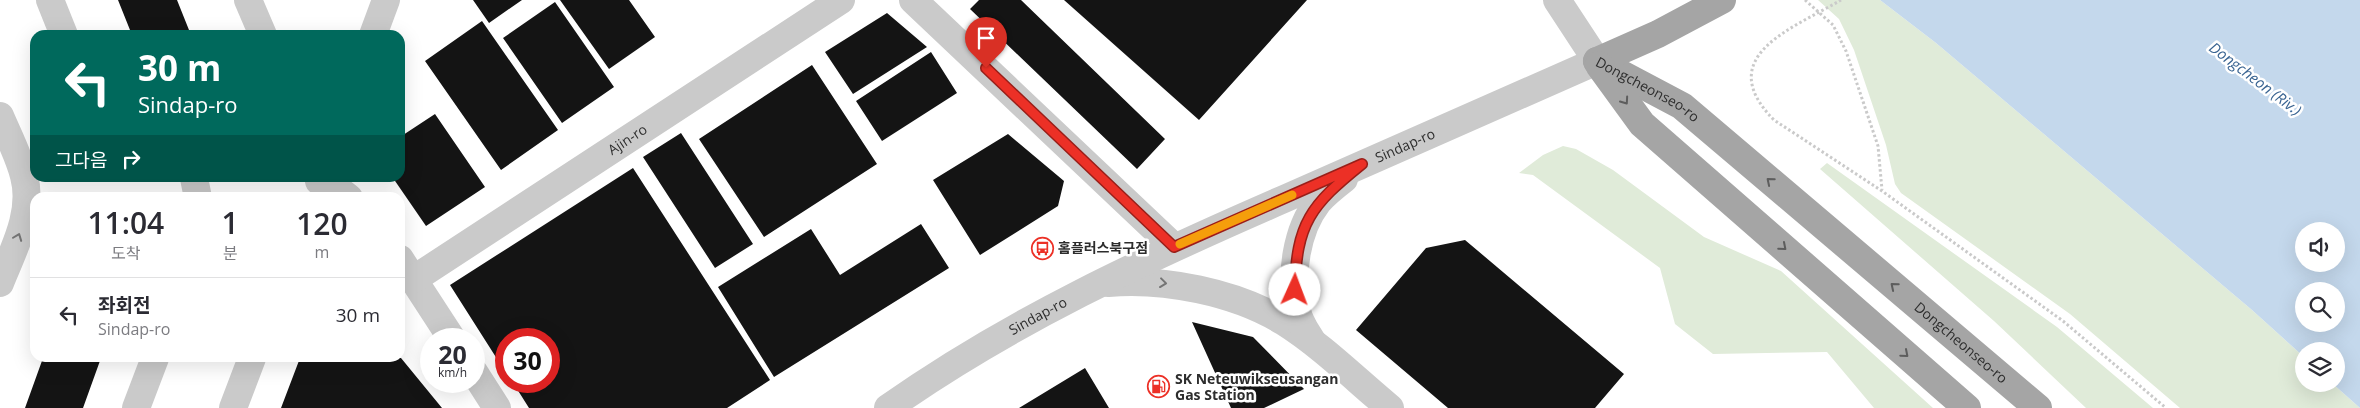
<!DOCTYPE html>
<html lang="ko">
<meta charset="utf-8">
<style>
body{margin:0;font-family:"Open Sans","Noto Sans KR",sans-serif;background:#f2f2f3;color:#2b2b33;height:100vh;display:flex;flex-direction:column;font-size:19px;white-space:nowrap}
*{box-sizing:border-box;margin:0}
p{font-size:16px;color:#7c7c81}
.icon{flex:none;width:28px;height:28px;fill:none;stroke:currentColor;stroke-width:2;stroke-linecap:round;stroke-linejoin:round}
.map{position:relative;flex:1;overflow:hidden}
.sheet{position:absolute;left:30px;top:192px;width:375px;height:170px;display:flex;flex-direction:column;background:#fff;border-radius:15px;box-shadow:0 5px 20px #0002}
.sheet>*{flex:none}
.top-card{position:absolute;left:30px;top:30px;width:375px;height:152px;border-radius:15px;box-shadow:0 5px 20px #0002;background:#00695c;color:#fff;overflow:hidden}
.controls{position:absolute;left:2295px;top:222px;display:grid;gap:10px}
.controls a{display:grid;place-items:center;width:50px;height:50px;border-radius:50%;background:#fff;box-shadow:0 5px 20px #0002;font-size:25px}
.speed{position:absolute;left:420px;top:328px;display:flex;gap:10px;font-size:25px;font-weight:700;text-align:center}
.speed>*{display:grid;place-content:center;width:65px;height:65px;border-radius:50%;background:#fff;box-shadow:0 5px 20px #0002;line-height:1}
.speed small{font-size:12px;font-weight:400}
.speed .limit{border:8px solid #d22;background:#fff;color:#111}
.pin{position:absolute;display:grid;place-items:center;width:42px;height:42px;color:#fff;margin:-51px -21px;border-radius:50% 50% 50% 0;rotate:-45deg;box-shadow:0 0 5px #0007}
.pin .icon{rotate:45deg}
.me{position:absolute;width:55px;margin:-28px;rotate:2deg;stroke-linejoin:round;filter:drop-shadow(0 0 4px #0008)}
.turn{display:flex;align-items:center;gap:18px;height:105px;padding:0 25px;font-size:22px}
.turn .icon{width:65px;height:65px;stroke-width:2.5}
.turn b{display:block;font-size:35px;line-height:42px}
.then{display:flex;align-items:center;height:48px;padding:0 25px;background:#0003;gap:10px;font-size:19px}
.eta{display:flex;justify-content:space-evenly;align-items:center;height:85px;text-align:center}
.eta b{font-size:30px;font-weight:600;line-height:35px}
ul{padding:0;list-style:none}
li{display:flex;align-items:center;gap:15px;height:75px;padding:0 25px;border-top:1px solid #e1e1e2}
li div{flex:1}
li b{display:block;font-size:19px}
li em{font-style:normal}
.map>svg:first-child{display:block}
.green{fill:#e0ebd9}
.water{fill:#c4d8ec;fill-rule:evenodd}
.building{fill:#141414}
.lines{fill:none;stroke-linecap:round;stroke-linejoin:round}
.path{stroke:#cacaca;stroke-width:3;stroke-dasharray:2.5 2.5;stroke-linecap:butt}
.minor{stroke:#cacaca;stroke-width:28}
.major{stroke:#a5a5a5;stroke-width:28}
.oneway{stroke:#5d5d5d}
.oneway2{stroke:#747474}
.route-casing{stroke:#991f19;stroke-width:12}
.route{stroke:#ec3026;stroke-width:9}
.slow{stroke:#f59e0b;stroke-width:9}
.labels{text-anchor:middle;stroke-width:5;stroke-linejoin:round;paint-order:stroke}
.street-label{font-size:14px;fill:#2d2d2d;stroke:#fff}
.poi-label{font-size:14px;font-weight:bold;fill:#2d2d2d;stroke:#fff;text-anchor:start}
.water-label{font-size:15px;font-style:italic;fill:#386391;stroke:#fff}
</style>
<div class="map">
<svg width="2360" height="408" viewBox="0 0 2360 408">
<rect width="100%" height="100%" fill="#fff"/>
<!-- green -->
<path class="green" d="M1818 0H1880L1936 43 2252 310 2304 357V384H2333L2360 408H2180L2070 314 1901 193 1895 184 1886 145 1854 50 1839 19Z
M1563 146 1576 149 1613 170 1704 237 1781 271 1933 408H1874L1827 352 1713 354 1675 324 1660 268 1533 175 1519 173 1543 155Z
M1827 163 2057 327 2153 408H2086L1994 321 1820 169Z"/>
<!-- water -->
<path class="water" d="M1880 0H2360V408L2333 384H2336V351H2304V357L2252 310 1936 43ZM2304 231H2336V264H2304ZM2304 291H2336V324H2304Z"/>
<!-- building -->
<path class="building" d="M118 0H177L191 35H132Z
M473 0H522L489 23Z
M560 0H629L655 37 609 69Z
M979 0H1021L1165 139 1137 169 970 9Z
M1064 0H1307L1199 120Z
M555 2 614 87 562 123 503 38Z
M887 13 927 47 853 94 825 52Z
M482 21 558 130 501 170 425 61Z
M931 52 957 93 882 141 856 101Z
M812 65 877 164 764 237 699 139Z
M435 114 485 187 426 226 393 178H400V137Z
M681 133 753 244 715 268 643 157Z
M1008 134 1064 181 1058 206 980 255 933 180Z
M633 168 770 380 727 408H529L512 381H549V339H506V373L450 285Z
M921 224 949 268 774 377 718 287 811 229 840 275Z
M1465 240 1624 374 1595 408H1448L1356 330 1426 248Z
M1192 322 1253 337 1304 389 1264 408H1231Z
M43 358H101L83 408H25Z
M300 358H401L442 408H281Z
M1085 368 1109 408H1019Z"/>
<g class="lines">
<!-- path -->
<path class="path" d="M1805 0 1833 25 1846 51 1878 146 1882 190
M1841 0C1794 28 1711 56 1774 120L1882 191 2063 321 2166 408"/>
<!-- minor -->
<g class="minor">
<path d="M50 0 64 35"/>
<path d="M248 0 263 35"/>
<path d="M913 0 1174 247"/>
<path d="M373 35 386 0"/>
<path d="M0 116C8 135 19 156 24 176 34 213 13 250 0 283"/>
<path d="M194 178 198 198"/>
<path d="M319 181 339 190 349 198"/>
<path d="M400 259 452 339"/>
<path id="s1" d="M414 279 841 0"/>
<path d="M1108 283C1163 278 1236 292 1284 322 1322 346 1355 379 1390 408"/>
<path d="M1312 341C1306 331 1299 322 1297 310 1290 276 1296 230 1318 202 1325 194 1335 186 1344 179"/>
<path d="M474 372 497 408"/>
<path d="M136 408 155 358"/>
<path d="M233 408 252 358"/>
<path id="s2" d="M888 408C1011 321 1146 259 1284 199 1388 153 1493 107 1597 61L1557 0"/>
</g>
<!-- major -->
<g class="major">
<path id="s3" d="M1597 61 1682 106 2038 408"/>
<path d="M1597 61 1658 34 1722 0"/>
<path d="M1599 65 1642 124 1967 408"/>
</g>
</g>
<!-- one-way arrows -->
<defs><path id="oneway-chevron" d="M-2-3.5L2.5 0L-2 3.5" fill="none" stroke-width="1.6" stroke-linecap="round" stroke-linejoin="round" transform="scale(1.25)"/></defs>
<g class="oneway">
<use href="#oneway-chevron" transform="translate(1625 101) rotate(55)"/>
<use href="#oneway-chevron" transform="translate(1770 181) rotate(-140)"/>
<use href="#oneway-chevron" transform="translate(1783 247) rotate(41)"/>
<use href="#oneway-chevron" transform="translate(1894 286) rotate(-140)"/>
<use href="#oneway-chevron" transform="translate(1905 354) rotate(41)"/>
</g>
<g class="oneway2">
<use href="#oneway-chevron" transform="translate(18 237) rotate(-69)"/>
<use href="#oneway-chevron" transform="translate(1163 283) rotate(7)"/>
</g>
<g class="lines">
<defs>
<path id="route" d="M986 68 1174 247 1362 164C1311 205 1296 223 1295 290"/>
</defs>
<!-- route casing -->
<use href="#route" class="route-casing"/>
<!-- route -->
<use href="#route" class="route"/>
<!-- slow -->
<path class="slow" d="M1180 244 1292 195"/>
</g>
<!-- icons -->
<defs>
<symbol id="bus-ring" viewBox="-11 -11 22 22"><circle r="9.5" fill="#fff" stroke="#ec3026" stroke-width="1.5"/><path d="M-5-6H5V4H4V6H2V4H-2V6H-4V4H-5ZM-3.5-4V0h7V-4ZM-3.5 1.2v1.5H-2V1.2ZM2 1.2v1.5H3.5V1.2Z" fill="#ec3026"/></symbol>
<symbol id="fuel-ring" viewBox="-11 -11 22 22"><circle r="9.5" fill="#fff" stroke="#ec3026" stroke-width="1.5"/><path d="M-5.5-6h7V0h2V4h1.3V-2.5L3-4.5l.8-.8L6-3V5H2.5V1h-1V6h-7ZM-4.2-4.7v3.2H.2V-4.7Z" fill="#ec3026"/></symbol>
</defs>
<g fill-rule="evenodd">
<use href="#bus-ring" x="1030" y="236" width="25" height="25"/>
<use href="#fuel-ring" x="1146" y="374" width="25" height="25"/>
</g>
<g class="labels">
<!-- street labels -->
<g class="street-label">
<text dy="5" stroke="none"><textPath href="#s3" startOffset="58">Dongcheonseo-ro</textPath></text>
<text dy="5" stroke="none"><textPath href="#s1" startOffset="255">Ajin-ro</textPath></text>
<text dy="5" stroke="none"><textPath href="#s2" startOffset="581">Sindap-ro</textPath></text>
<text dy="5" stroke="none"><textPath href="#s2" startOffset="176">Sindap-ro</textPath></text>
<text dy="5" stroke="none"><textPath href="#s3" startOffset="462">Dongcheonseo-ro</textPath></text>
</g>
<!-- poi labels -->
<g class="poi-label">
<text x="1058" y="253">홈플러스북구점</text>
<text x="1175" y="384">SK Neteuwikseusangan<tspan x="1175" dy="16">Gas Station</tspan></text>
</g>
<!-- water labels -->
<g class="water-label">
<text transform="translate(2255 79) rotate(37)" y="5">Dongcheon (Riv.)</text>
</g>
</g>
</svg>
<div class="controls">
<a><svg class="icon" aria-label="sound" viewBox="0 0 24 24"><path d="M4 9h4l5-4v14l-5-4H4zM17 9q2 3 0 6"/></svg></a>
<a><svg class="icon" aria-label="search" viewBox="0 0 24 24"><circle cx="10" cy="10" r="6"/><path d="M15 15l6 6"/></svg></a>
<a><svg class="icon" aria-label="layers" viewBox="0 0 24 24"><path d="M12 4l9 5-9 5-9-5zM3 14l9 5 9-5"/></svg></a>
</div>
<div class="speed"><div>20<small>km/h</small></div><div class="limit">30</div></div>
<div class="pin" style="left:986px;top:68px;background:#d93025"><svg class="icon" aria-label="arrive" viewBox="0 0 24 24"><path d="M6 21V4h12l-3 4 3 4H6"/></svg></div>
<svg class="me" style="left:1295px;top:290px" viewBox="-20 -20 40 40"><circle r="19" fill="#fff"/><path d="M0-13L10 11 0 6-10 11z" fill="#ec3026"/></svg>
<div class="top-card">
<div class="turn"><svg class="icon" aria-label="left" viewBox="0 0 24 24"><path d="M17 20v-9H6M10 6l-5 5 5 5"/></svg><div><b>30 m</b>Sindap-ro</div></div>
<div class="then">그다음<svg class="icon" aria-label="right" viewBox="0 0 24 24"><path d="M7 20v-9h11M14 6l5 5-5 5"/></svg></div>
</div>
<section class="sheet">
<div class="eta">
<div><b>11:04</b><p>도착</p></div>
<div><b>1</b><p>분</p></div>
<div><b>120</b><p>m</p></div>
</div>
<ul>
<li><svg class="icon" aria-label="left" viewBox="0 0 24 24"><path d="M17 20v-9H6M10 6l-5 5 5 5"/></svg><div><b>좌회전</b><p>Sindap-ro</p></div><em>30 m</em></li>
</ul>
</section>
</div>
